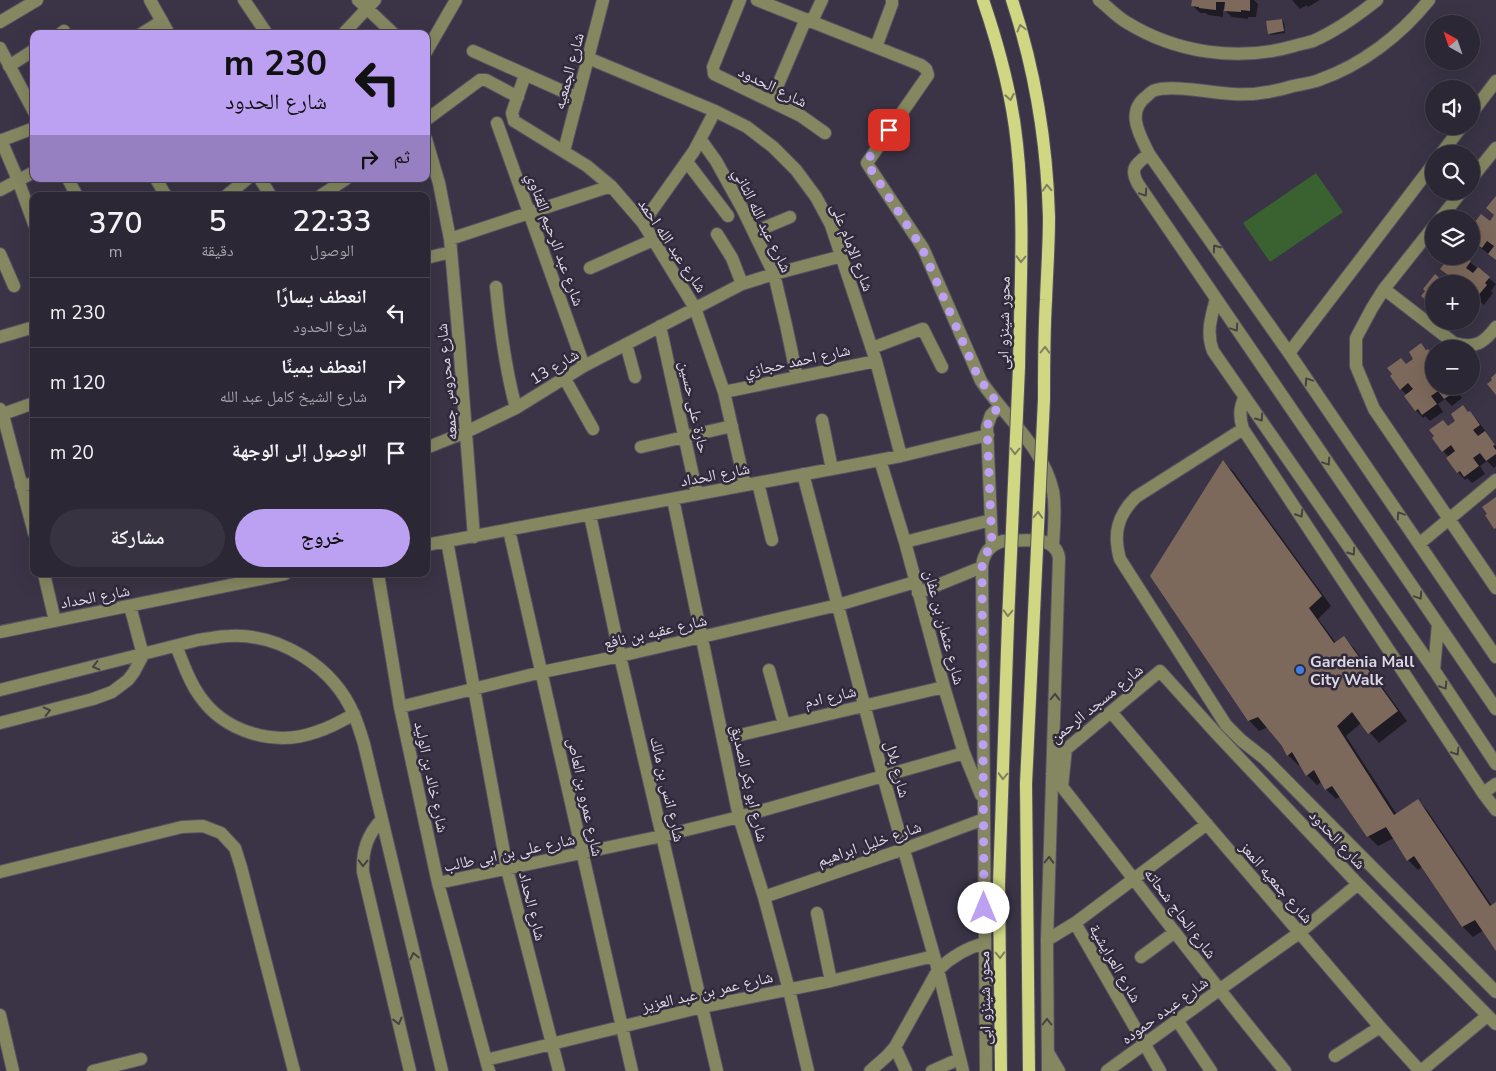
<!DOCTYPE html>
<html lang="ar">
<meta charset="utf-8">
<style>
body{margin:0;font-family:"Nunito Sans","Noto Naskh Arabic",sans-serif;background:#383340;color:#f1f3f6;direction:rtl;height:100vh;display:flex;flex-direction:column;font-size:19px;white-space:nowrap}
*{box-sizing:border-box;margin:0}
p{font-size:16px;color:#a6a5ac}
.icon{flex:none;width:28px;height:28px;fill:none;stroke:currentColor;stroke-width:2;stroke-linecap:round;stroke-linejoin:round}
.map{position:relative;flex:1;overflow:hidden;direction:ltr}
.sheet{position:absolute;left:30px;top:192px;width:400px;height:385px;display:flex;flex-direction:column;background:#2c2734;border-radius:10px;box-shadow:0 5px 20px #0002,0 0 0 1px #48444f;direction:rtl}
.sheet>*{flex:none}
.hud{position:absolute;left:30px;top:30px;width:400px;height:152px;border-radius:10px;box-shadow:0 5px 20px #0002,0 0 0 1px #48444f;direction:rtl;background:#bca0f2;color:#111;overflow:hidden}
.needle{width:32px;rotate:320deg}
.buttons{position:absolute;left:1425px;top:15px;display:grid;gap:10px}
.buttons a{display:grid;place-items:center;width:55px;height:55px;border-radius:50%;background:#2c2734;box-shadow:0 5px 20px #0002,0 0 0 1px #48444f;font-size:25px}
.pin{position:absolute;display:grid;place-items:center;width:42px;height:42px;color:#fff;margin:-21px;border-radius:10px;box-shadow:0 2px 8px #0006}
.me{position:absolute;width:55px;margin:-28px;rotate:0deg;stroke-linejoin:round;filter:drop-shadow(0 0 4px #0008)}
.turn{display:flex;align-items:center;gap:18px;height:105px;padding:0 20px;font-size:22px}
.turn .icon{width:65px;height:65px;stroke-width:2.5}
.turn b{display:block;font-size:35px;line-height:42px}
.then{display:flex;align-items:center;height:48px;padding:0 20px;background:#0003;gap:10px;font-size:19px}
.eta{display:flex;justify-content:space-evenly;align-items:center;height:85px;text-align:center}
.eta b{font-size:30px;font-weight:600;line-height:35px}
.button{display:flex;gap:10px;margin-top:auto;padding:10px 20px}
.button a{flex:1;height:58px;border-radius:30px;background:#bca0f2;color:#111;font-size:20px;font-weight:600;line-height:58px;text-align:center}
.button a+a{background:#383340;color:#f1f3f6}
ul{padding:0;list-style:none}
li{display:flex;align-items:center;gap:15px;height:70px;padding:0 20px;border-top:1px solid #48444f}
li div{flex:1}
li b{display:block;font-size:19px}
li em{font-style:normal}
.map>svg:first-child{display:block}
.pitch{fill:#3a6231}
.shadow{fill:#0007}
.building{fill:#7d695b}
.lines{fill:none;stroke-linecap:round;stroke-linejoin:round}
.minor-casing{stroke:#575263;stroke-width:14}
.major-casing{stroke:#575263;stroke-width:14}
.minor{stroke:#848760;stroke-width:12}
.major{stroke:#cfd783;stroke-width:12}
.major-bridge-casing{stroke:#575263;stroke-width:14;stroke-linecap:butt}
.major-bridge{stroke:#cfd783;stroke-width:12}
.oneway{stroke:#808060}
.oneway2{stroke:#454145}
.route{stroke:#bca0f2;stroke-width:9;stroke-dasharray:0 16.2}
.shop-dot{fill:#3f7fe0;stroke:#302a3c;stroke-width:2}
.labels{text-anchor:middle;stroke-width:5;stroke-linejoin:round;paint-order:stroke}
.street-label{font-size:16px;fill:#dcd9e5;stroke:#302a3c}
.poi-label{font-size:16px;font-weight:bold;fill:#dcd9e5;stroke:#302a3c;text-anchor:start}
</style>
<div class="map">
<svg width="1496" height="1071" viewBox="0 0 1496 1071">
<rect width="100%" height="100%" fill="#3a3446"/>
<!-- pitch -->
<path class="pitch" d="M1316 173 1343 212 1270 262 1243 223Z"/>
<!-- shadow -->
<path class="shadow" d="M1193 0H1254L1258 4 1256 17H1248V19L1232 17 1223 9V17L1208 15 1206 13H1200L1192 5Z
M1292 0H1320L1308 7 1307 5 1300 9Z
M1282 20 1284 22 1285 33 1271 35 1269 33Z
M1496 198V260L1476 244 1495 216Z
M1455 256H1463L1496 284 1491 291 1493 293 1484 305 1477 299 1471 307V284H1434V307L1423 296 1427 291 1425 289 1435 276 1444 283 1449 276 1442 268 1451 257 1453 259Z
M1471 307 1477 313 1471 320Z
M1451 321H1470L1468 324 1467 323 1461 329Z
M1421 345 1434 356V386H1456L1459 391 1457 392 1462 398 1452 406 1445 399 1438 404 1443 412 1430 421 1425 416 1423 418 1416 410 1406 396 1407 395 1401 389 1407 365 1415 359Z
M1463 407 1477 420 1487 433 1485 434 1496 446V466L1494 468 1487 461 1480 466 1485 474 1472 483 1467 478 1465 480 1458 472 1448 458 1449 457 1443 451 1449 427 1457 421Z
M1223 462 1233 471 1331 606 1318 619 1336 643 1344 638 1354 648 1407 721 1379 743 1361 723 1346 736 1397 815 1417 800 1427 810 1492 906 1496 903V949L1484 930 1473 937 1463 927 1423 866 1418 870 1408 860 1394 838 1378 846 1368 836 1341 796 1336 799 1326 789 1322 781 1317 785 1307 775 1300 764 1298 765 1288 755 1283 745 1268 727 1259 731 1249 720Z"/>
<!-- building -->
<path class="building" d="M1192 0H1250V11L1241 10V12L1224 11 1225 2H1216V10L1199 8V7L1191 6Z
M1282 19 1284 31 1268 34 1266 21Z
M1496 196V260L1488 254 1494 246 1487 241 1482 248 1471 240V227L1481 214 1490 221 1494 215 1486 208Z
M1450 256H1464L1471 261 1466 268 1473 273 1478 267 1490 277 1485 283 1487 285 1476 298 1471 295V284H1434V307L1421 296 1425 291 1423 289 1435 274 1443 281 1448 275 1440 269Z
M1421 343 1426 350 1428 349 1434 357V366L1431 368 1434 371V386H1453L1456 391 1444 399 1438 391 1431 396 1437 404 1422 415 1418 409 1415 411 1404 396 1413 389 1408 383 1400 390 1390 376 1392 374 1387 368 1401 358 1406 364 1413 359 1409 352Z
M1496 373V395L1487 384 1492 380 1491 378Z
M1463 405 1468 412 1470 411 1480 425 1473 430 1478 436 1485 431 1495 445 1493 446 1496 450V454L1486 461 1480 453 1473 458 1479 466 1464 477 1460 471 1457 473 1446 458 1455 451 1451 445 1442 452 1432 438 1434 436 1429 430 1443 420 1448 426 1455 421 1451 414Z
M1223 460 1322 596 1309 608 1334 643 1344 636 1398 711 1368 734 1352 712 1337 726 1394 815 1418 799 1490 906 1496 902V951L1475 920 1462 927 1414 856 1407 861 1386 827 1367 837 1332 786 1325 790 1314 770 1306 776 1292 752 1287 756 1282 746 1258 717 1248 721 1150 576Z
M1496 497V528L1494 529 1485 515 1487 514 1482 507Z"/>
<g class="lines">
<defs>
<path id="minor" d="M150 0 169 34
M244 0 267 34
M358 0 394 34
M740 0 713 67 714 74 801 116 825 133
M757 0 921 65 926 69 928 75 867 163 870 168 923 248 981 381C1005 417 1043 447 1053 491 1056 508 1054 527 1053 545
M1099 0C1108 7 1116 16 1126 22 1176 53 1238 62 1294 46 1300 44 1307 43 1313 41 1336 31 1357 16 1377 0
M1429 0C1401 35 1362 65 1319 80 1311 83 1302 84 1293 86 1274 92 1253 95 1233 94 1213 93 1170 84 1153 91 1151 92 1149 94 1147 96 1125 112 1140 135 1149 154L1289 353 1496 657
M812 21 822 0
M0 22 37 0
M60 34 64 31
M141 34 162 21
M343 34 375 0
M876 47 892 4V0
M0 48 34 112
M473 51 578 98
M426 52 456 0
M588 58 715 111 747 127 773 147 796 170 816 197 831 225 876 361 901 456
M9 66 34 50
M525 75 512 113 514 121 587 166 611 186 643 223 695 308 724 392 745 485
M771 101 806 19
M1471 114 1496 81
M426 120 480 80H486L518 97
M497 123 584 366
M426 139 439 183 450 239 459 342 474 537
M1 140 18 180 34 224
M701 140 716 161 742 208 774 274 786 325 797 377
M0 141 34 128
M564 151 603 0
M1149 154C1136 164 1129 168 1138 184L1496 709
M1441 154 1462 126
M687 162 728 216
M68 179 77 196
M156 179 166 196
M260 179 271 196
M1471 179 1496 148
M0 190 34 172
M226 196 247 179
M320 196 346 179
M1440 219 1462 191
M643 223 694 151 715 111
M1434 226 1384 289 1372 308 1356 338V366L1374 409 1496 588
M754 232 790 217
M717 234 732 258 742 284
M450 239 611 186
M0 254 14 286
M426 258 451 252
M590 268 653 240
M496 287C500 328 505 368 516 408
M1384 289 1454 343C1475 349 1484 343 1496 327
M1216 299C1211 317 1206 333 1213 351L1434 670 1496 764
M660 326 697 494
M0 337 34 327
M626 344 635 377
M872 348 922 329H923L942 367
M1289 353 1434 163
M565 379 593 429
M724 392 876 361
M1245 397C1239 407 1239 417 1243 429L1483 793 1496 810
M0 409 3 415 34 533
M0 415 34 403
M822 420 832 469
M1243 429 1136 497C1117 516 1113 534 1120 559L1226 725 1241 740 1265 759 1496 992
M641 447 732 426
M426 448 466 432 516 408 584 366 742 284 774 274 842 256
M880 460 905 542 944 687 964 753 981 795
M803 474 883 776 938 970 963 1071
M758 483 772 540
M21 486 34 483
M673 499 739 817 764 897 789 990 808 1071
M590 515 620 656 717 1071
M509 530 632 1071
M447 541 507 869 559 1071
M905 542 991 520
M1419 544 1496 480
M426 545 901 456 988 435
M992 546 987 427 991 415 1000 406
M44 574 55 621
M378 574 400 707 438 883 489 1071
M918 593 982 567
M0 632 285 574
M176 646C183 662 188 680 199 695 224 732 274 747 316 732 329 728 342 721 354 714
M769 670 784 724
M1434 670 1438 624
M0 690 198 640C208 639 219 636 229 636 280 633 334 667 354 715 358 724 361 734 364 744L442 1071
M400 707 542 672 620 656 838 605 915 582
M1111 712 1380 1027 1420 1071
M0 723 93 699 112 692 128 680 134 672 143 655 130 606
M723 739 944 687
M1053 760 1160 671 1215 732 1358 884 1496 1024
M1052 774C1130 873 1205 974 1285 1071
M1062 787 1066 748
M1483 793 1496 784
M382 819C367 835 362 851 363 872L410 1071
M0 872 182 827 203 826 221 833 235 848 241 867 294 1071
M438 883 662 836 739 817 964 753
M764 897 904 849 984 819
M817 913 831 981
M1075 923 1160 1071
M1047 940 1075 923 1207 824
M1141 957 1175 932
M0 1015 13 1071
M1177 1020 1211 1071
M895 1047 906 1071
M1049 1054 1059 1071
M1335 1056 1380 1027
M486 1060 702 1007 831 981 934 956
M93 1071 141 1059
M870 1071 887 1056 895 1047 938 970C952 956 966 948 985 943
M932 1071 959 1059
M986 1071 982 567C983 553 990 545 1003 541 1022 541 1056 534 1059 558L1047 940 1048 1071
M1107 1071 1219 990 1299 933 1358 884
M1421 1071 1487 1016"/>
<path id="major" d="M983 0C999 47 1012 94 1017 144 1025 217 1020 293 1019 367
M1012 0C1035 70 1047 143 1049 217 1049 245 1047 272 1046 300 1044 333 1044 366 1044 399"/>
</defs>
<!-- minor casing -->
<use href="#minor" class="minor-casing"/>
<!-- major casing -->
<use href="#major" class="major-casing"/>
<!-- minor -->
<use href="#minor" class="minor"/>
<!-- major -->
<use href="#major" class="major"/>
<defs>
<path id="major-bridge" d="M1001 1071 999 884 1008 622 1019 367
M1029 1071 1026 784 1044 399"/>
</defs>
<!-- major-bridge casing -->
<use href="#major-bridge" class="major-bridge-casing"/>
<!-- major-bridge -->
<use href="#major-bridge" class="major-bridge"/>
</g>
<!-- one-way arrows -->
<defs><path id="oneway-chevron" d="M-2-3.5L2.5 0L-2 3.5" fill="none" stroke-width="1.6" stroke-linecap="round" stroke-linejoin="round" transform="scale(1.25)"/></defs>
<g class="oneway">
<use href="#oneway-chevron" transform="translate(1021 28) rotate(-105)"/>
<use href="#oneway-chevron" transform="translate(1010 97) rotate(80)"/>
<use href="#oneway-chevron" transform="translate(1047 188) rotate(-93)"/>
<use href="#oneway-chevron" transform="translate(1021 259) rotate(91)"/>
<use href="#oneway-chevron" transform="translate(1045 350) rotate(-89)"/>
<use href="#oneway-chevron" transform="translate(1015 451) rotate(92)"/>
<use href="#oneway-chevron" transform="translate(1038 515) rotate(-87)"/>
<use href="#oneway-chevron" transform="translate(1008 613) rotate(92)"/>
<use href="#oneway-chevron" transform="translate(1003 776) rotate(92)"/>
<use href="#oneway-chevron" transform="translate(1000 955) rotate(89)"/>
</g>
<g class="oneway2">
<use href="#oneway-chevron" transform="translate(1144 193) rotate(56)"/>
<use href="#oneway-chevron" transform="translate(1216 248) rotate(-125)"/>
<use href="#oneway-chevron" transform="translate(1235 328) rotate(56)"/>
<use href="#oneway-chevron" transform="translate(1308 381) rotate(-124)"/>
<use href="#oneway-chevron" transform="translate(1260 418) rotate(55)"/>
<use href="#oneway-chevron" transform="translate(1327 462) rotate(56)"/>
<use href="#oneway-chevron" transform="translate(1300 514) rotate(57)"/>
<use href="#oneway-chevron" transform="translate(1400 515) rotate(-124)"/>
<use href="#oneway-chevron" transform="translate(1352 552) rotate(55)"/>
<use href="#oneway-chevron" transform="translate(1419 596) rotate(56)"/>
<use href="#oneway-chevron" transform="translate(96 666) rotate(166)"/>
<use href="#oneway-chevron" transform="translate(1444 686) rotate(57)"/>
<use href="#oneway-chevron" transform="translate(1055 697) rotate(-88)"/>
<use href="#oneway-chevron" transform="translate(47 711) rotate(-14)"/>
<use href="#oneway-chevron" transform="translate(1456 752) rotate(57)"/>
<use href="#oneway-chevron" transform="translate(1049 860) rotate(-88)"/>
<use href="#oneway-chevron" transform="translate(363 863) rotate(91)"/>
<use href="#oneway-chevron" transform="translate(414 956) rotate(-103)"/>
<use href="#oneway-chevron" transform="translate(398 1021) rotate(76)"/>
<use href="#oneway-chevron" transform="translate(1047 1022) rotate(-90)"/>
</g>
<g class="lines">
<!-- route -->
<path class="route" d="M889 130 869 158 867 163 870 168 922 248 976 372 987 390 1000 406 991 415 987 427 992 546 984 556 982 567 984 908"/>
</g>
<!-- markers -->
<circle class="shop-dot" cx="1300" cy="670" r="5"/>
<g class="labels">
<!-- street labels -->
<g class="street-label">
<text transform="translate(568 71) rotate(-75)" y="6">شارع الجمعيه</text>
<text transform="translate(773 86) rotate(26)" y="6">شارع الحدود</text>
<text transform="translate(763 220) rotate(64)" y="6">شارع عبد الله الثاني</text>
<text transform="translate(556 239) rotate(70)" y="6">شارع عبد الرحيم القناوي</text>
<text transform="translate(673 245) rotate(56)" y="6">شارع عبد الله احمد</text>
<text transform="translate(853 247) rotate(69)" y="6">شارع الإمام على</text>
<text transform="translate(1003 323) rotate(-89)" y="6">محور شينزو ابى</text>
<text transform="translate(797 360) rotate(-12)" y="6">شارع احمد حجازي</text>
<text transform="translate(554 366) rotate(-31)" y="6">شارع 13</text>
<text transform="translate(446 382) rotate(-95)" y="6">شارع محروس جمعه</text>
<text transform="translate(695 407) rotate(78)" y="6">حارة على حسين</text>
<text transform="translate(715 474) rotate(-11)" y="6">شارع الحداد</text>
<text transform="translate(95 596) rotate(-11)" y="6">شارع الحداد</text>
<text transform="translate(945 627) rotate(75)" y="6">شارع عثمان بن عفان</text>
<text transform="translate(655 631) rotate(-13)" y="6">شارع عقبه بن نافع</text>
<text transform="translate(830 696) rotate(-13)" y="6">شارع ادم</text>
<text transform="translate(1096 703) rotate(-39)" y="6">شارع مسجد الرحمن</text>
<text transform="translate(898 769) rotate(75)" y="6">شارع بلال</text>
<text transform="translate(432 777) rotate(78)" y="6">شارع خالد بن الوليد</text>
<text transform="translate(750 783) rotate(77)" y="6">شارع ابو بكر الصديق</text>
<text transform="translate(668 789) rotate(77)" y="6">شارع انس بن مالك</text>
<text transform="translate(586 797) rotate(78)" y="6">شارع عمرو بن العاص</text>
<text transform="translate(1338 839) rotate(47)" y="6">شارع الحدود</text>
<text transform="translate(869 843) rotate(-19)" y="6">شارع خليل ابراهيم</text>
<text transform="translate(509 852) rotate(-12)" y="6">شارع على بن ابى طالب</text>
<text transform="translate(1277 882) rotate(49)" y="6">شارع جمعيه المعز</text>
<text transform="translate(533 906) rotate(76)" y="6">شارع الحداد</text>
<text transform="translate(1181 913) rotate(53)" y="6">شارع الحاج شحاته</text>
<text transform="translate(1116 963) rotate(60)" y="6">شارع العرايشية</text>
<text transform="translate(707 991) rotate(-13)" y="6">شارع عمر بن عبد العزيز</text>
<text transform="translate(984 998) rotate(-91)" y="6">محور شينزو ابى</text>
<text transform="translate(1164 1010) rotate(-36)" y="6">شارع عبده حموده</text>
</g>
<!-- poi labels -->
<g class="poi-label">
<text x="1310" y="667">Gardenia Mall<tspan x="1310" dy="18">City Walk</tspan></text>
</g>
</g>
</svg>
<div class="buttons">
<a><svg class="needle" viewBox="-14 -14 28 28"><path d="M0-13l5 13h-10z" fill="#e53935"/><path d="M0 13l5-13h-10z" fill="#a6a5ac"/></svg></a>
<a><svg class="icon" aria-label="sound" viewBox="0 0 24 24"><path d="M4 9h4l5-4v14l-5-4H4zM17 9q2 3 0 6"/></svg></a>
<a><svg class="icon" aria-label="search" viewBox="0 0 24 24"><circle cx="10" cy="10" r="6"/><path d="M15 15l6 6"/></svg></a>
<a><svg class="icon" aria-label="layers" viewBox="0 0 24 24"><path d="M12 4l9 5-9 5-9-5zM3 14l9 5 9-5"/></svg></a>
<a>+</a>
<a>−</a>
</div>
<div class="pin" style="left:889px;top:130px;background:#d93025"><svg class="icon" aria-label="arrive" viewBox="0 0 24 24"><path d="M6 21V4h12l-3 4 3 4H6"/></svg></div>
<svg class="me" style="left:984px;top:908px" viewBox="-20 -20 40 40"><circle r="19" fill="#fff"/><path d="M0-13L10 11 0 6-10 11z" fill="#bca0f2"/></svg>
<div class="hud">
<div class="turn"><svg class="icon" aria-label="left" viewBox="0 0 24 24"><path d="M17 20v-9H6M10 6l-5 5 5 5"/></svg><div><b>230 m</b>شارع الحدود</div></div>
<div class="then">ثم<svg class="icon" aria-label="right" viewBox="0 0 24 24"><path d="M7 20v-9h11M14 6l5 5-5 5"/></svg></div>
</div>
<section class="sheet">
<div class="eta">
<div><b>22:33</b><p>الوصول</p></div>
<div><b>5</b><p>دقيقة</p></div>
<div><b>370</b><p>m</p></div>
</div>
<ul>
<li><svg class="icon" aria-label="left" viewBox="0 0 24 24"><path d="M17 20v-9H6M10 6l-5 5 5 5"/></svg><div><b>انعطف يسارًا</b><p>شارع الحدود</p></div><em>230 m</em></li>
<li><svg class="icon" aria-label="right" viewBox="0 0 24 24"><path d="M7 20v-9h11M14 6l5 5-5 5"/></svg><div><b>انعطف يمينًا</b><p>شارع الشيخ كامل عبد الله</p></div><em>120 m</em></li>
<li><svg class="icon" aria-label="arrive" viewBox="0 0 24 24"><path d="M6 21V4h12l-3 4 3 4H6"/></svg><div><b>الوصول إلى الوجهة</b></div><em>20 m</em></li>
</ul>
<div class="button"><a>خروج</a><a>مشاركة</a></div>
</section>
</div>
